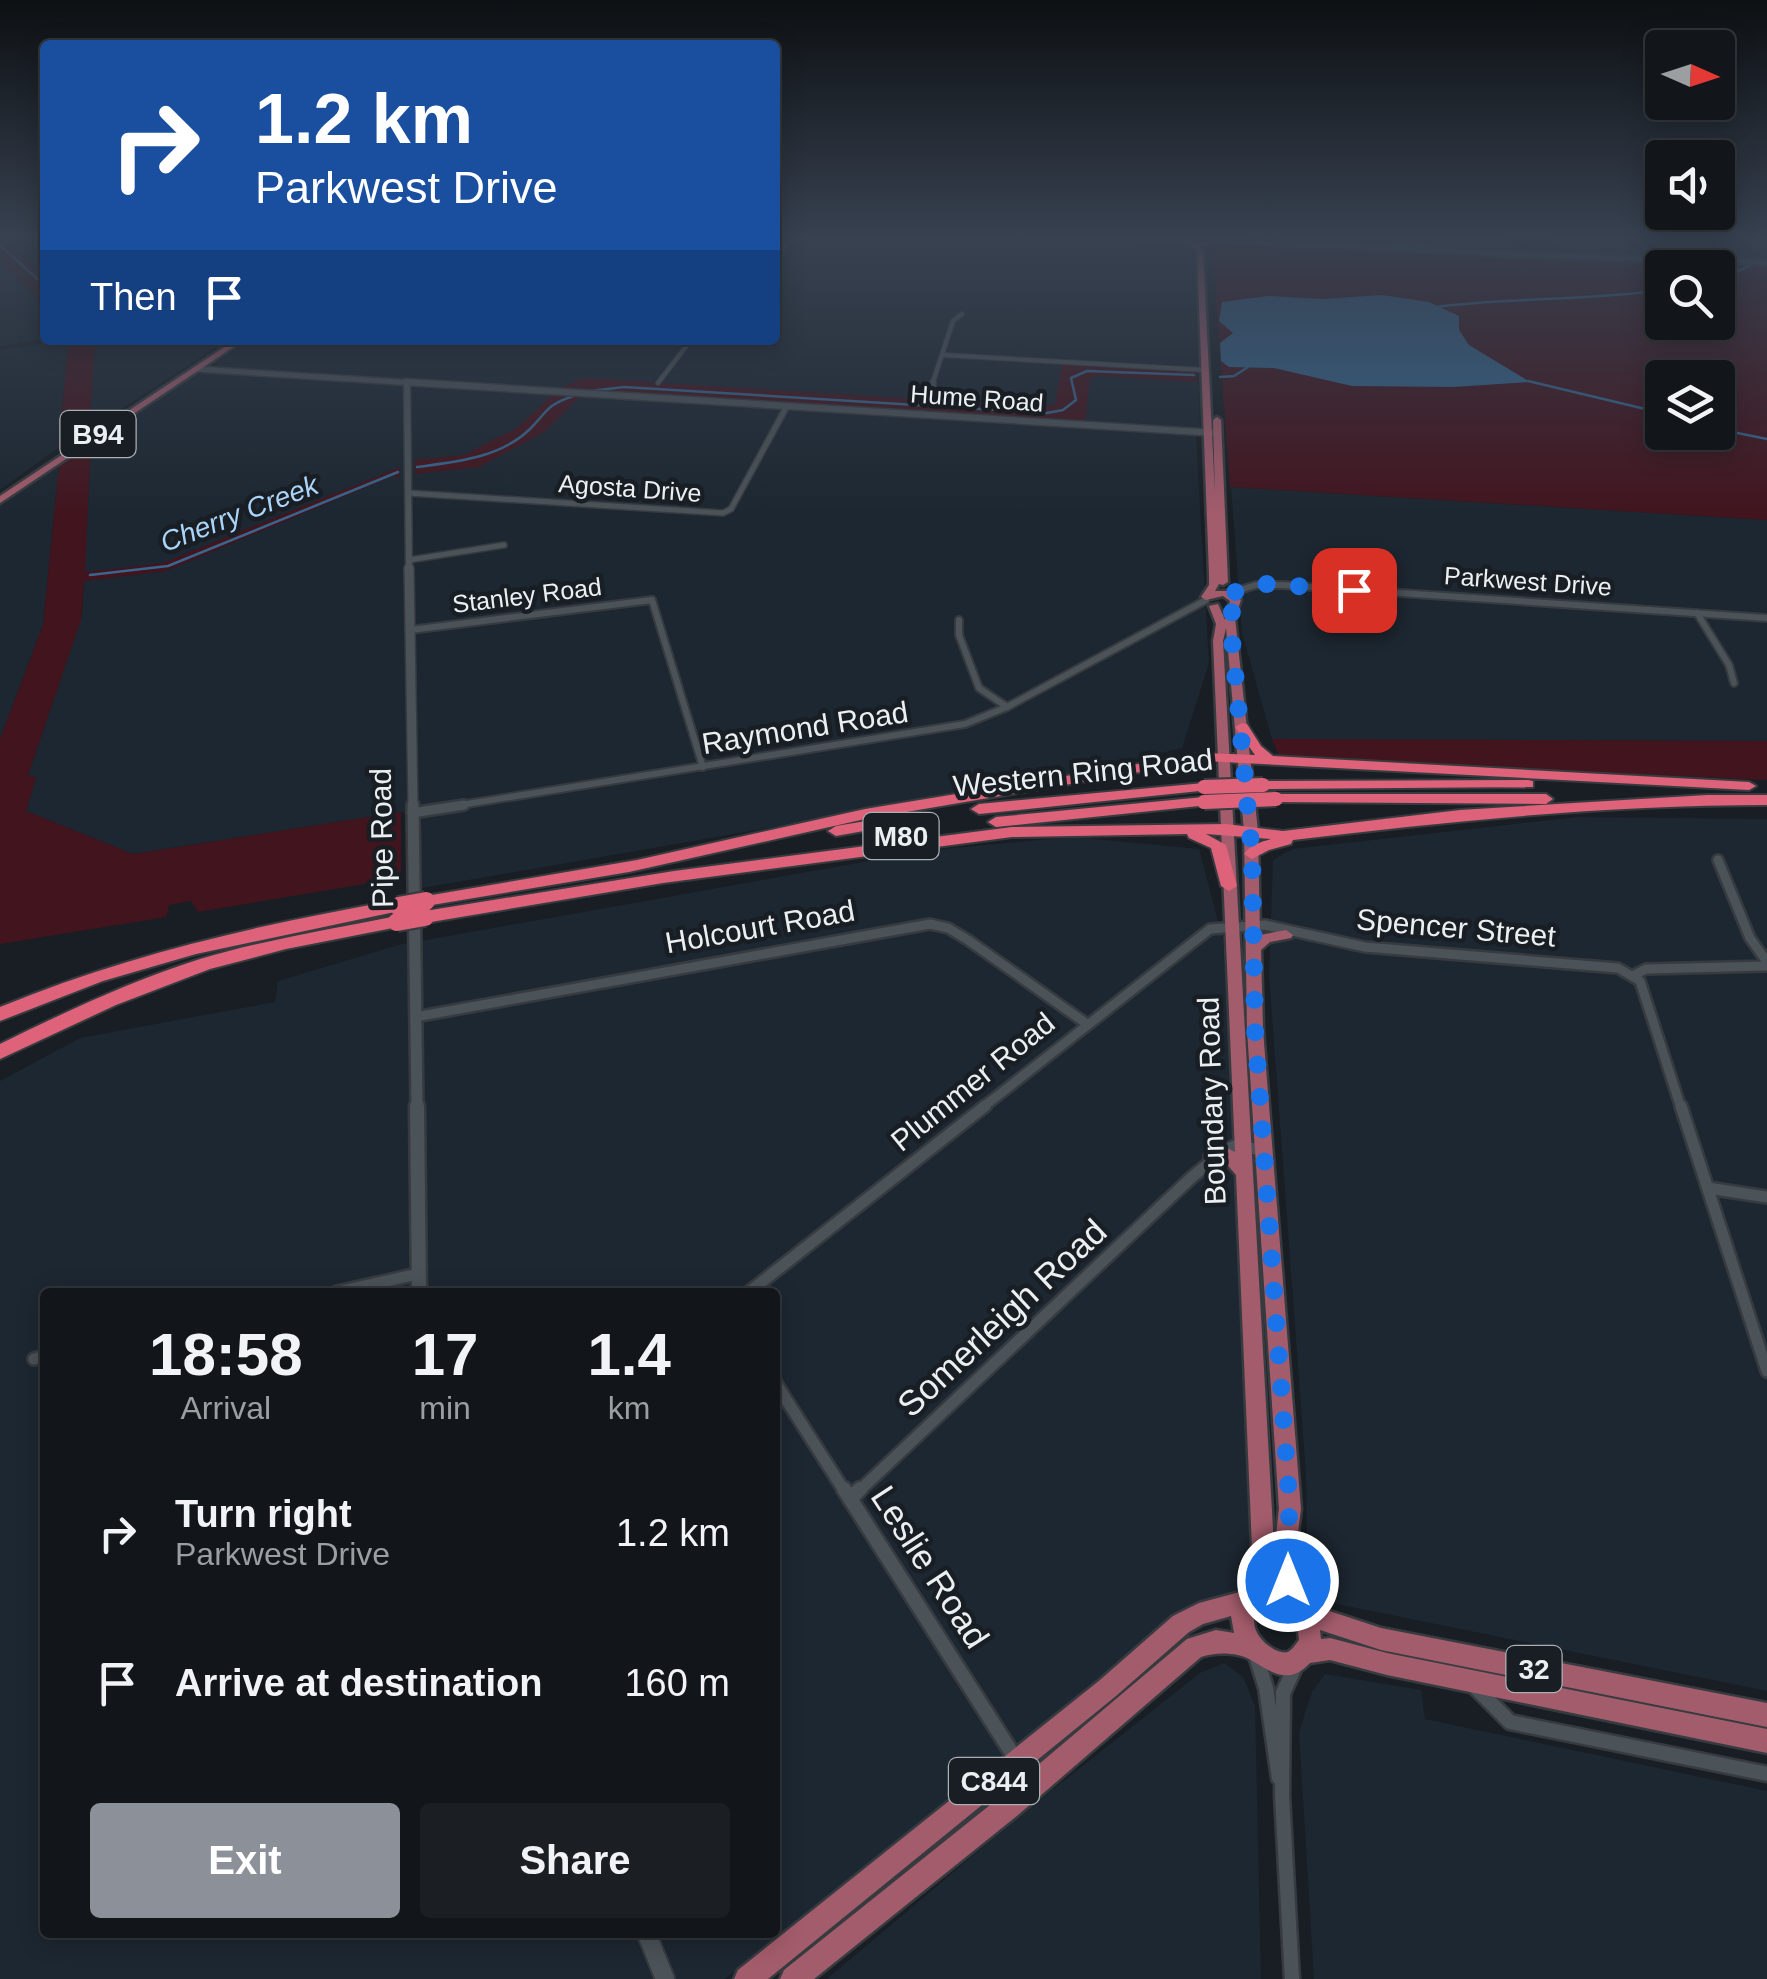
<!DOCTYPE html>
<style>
body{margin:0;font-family:Arial,sans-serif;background:#1b1f23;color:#f1f3f6;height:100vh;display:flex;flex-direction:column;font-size:38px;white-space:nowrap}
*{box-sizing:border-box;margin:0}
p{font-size:32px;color:#9c9fa2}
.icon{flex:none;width:55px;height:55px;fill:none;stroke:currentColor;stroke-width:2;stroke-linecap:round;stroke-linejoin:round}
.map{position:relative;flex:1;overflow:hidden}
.panel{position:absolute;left:40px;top:1288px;width:740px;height:650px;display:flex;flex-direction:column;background:#12161a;border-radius:10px;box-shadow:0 5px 25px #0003,0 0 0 2px #313539}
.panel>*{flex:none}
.guide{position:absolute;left:40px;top:40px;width:740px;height:305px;border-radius:10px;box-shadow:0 5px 25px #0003,0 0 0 2px #313539;background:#1a4fa0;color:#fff;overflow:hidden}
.needle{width:65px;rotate:93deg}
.buttons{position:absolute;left:1645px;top:30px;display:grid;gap:20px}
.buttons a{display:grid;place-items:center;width:90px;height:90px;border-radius:10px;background:#12161a;box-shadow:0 5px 25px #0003,0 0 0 2px #313539;font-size:50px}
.pin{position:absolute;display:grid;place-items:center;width:85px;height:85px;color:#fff;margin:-42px;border-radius:20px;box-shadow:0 5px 15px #0006}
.me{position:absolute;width:110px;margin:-55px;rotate:0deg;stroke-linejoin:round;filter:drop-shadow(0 0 8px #0008)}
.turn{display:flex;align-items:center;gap:35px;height:210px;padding:0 50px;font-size:45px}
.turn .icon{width:130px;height:130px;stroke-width:2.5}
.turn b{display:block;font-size:70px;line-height:85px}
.then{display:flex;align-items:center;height:95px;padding:0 50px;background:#0003;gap:20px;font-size:38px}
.eta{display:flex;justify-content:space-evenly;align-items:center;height:170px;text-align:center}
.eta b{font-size:60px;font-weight:700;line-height:70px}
.primary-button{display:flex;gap:20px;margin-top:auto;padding:20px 50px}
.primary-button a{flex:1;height:115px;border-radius:10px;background:#8c9099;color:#fff;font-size:40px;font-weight:700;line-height:115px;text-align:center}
.primary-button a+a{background:#1b1f23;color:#f1f3f6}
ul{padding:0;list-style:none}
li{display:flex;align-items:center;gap:30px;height:150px;padding:0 50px}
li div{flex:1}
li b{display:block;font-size:38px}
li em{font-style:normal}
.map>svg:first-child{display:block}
.built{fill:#1d2731;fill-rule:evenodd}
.green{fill:#42151e;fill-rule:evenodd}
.water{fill:#37668e}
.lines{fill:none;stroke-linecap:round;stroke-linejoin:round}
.stream{stroke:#37668e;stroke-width:2.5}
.minor-far5-casing{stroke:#373b3f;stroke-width:6}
.minor-far4-casing{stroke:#373b3f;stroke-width:8}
.minor-far3-casing{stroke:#373b3f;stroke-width:10}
.minor-far2-casing{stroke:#373b3f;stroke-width:14}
.minor-far1-casing{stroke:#373b3f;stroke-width:16}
.minor-casing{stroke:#373b3f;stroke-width:19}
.tertiary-far5-casing{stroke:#373b3f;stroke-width:8}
.tertiary-far4-casing{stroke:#373b3f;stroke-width:9}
.tertiary-far3-casing{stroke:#373b3f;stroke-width:12}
.tertiary-far2-casing{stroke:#373b3f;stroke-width:16}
.tertiary-far1-casing{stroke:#373b3f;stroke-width:19}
.tertiary-casing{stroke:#373b3f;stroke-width:22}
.secondary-casing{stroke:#373b3f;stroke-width:5}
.primary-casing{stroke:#373b3f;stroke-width:5}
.motorway-casing{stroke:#373b3f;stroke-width:4}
.minor-far5{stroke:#4b5258;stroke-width:4}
.minor-far4{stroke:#4b5258;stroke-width:5}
.minor-far3{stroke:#4b5258;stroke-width:6}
.minor-far2{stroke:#4b5258;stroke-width:9}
.minor-far1{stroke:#4b5258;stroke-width:11}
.minor{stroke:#4b5258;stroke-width:14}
.tertiary-far5{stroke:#4b5258;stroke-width:5}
.tertiary-far4{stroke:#4b5258;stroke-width:6}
.tertiary-far3{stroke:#4b5258;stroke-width:9}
.tertiary-far2{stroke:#4b5258;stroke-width:11}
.tertiary-far1{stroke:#4b5258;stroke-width:14}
.tertiary{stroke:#4b5258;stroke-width:18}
.secondary{fill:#4b5258;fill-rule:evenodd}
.primary{fill:#a35c6c;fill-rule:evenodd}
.motorway{fill:#de6279;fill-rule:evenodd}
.motorway-bridge-far1-casing{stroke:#373b3f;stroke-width:18;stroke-linecap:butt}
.motorway-bridge-casing{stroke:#373b3f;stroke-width:22;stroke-linecap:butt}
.motorway-bridge-far1{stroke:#de6279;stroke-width:14}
.motorway-bridge{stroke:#de6279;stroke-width:18}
.route{stroke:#1a73e8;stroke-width:18;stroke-dasharray:0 32.4}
.labels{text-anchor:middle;stroke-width:9;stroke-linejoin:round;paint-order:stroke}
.far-street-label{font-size:25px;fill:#ebeff2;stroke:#181e23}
.shield{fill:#181e23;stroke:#acb0b4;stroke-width:2.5}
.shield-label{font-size:28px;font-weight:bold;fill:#ebeff2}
.far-water-label{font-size:28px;font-style:italic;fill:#abd4f9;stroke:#181e23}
.street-label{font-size:30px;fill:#ebeff2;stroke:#181e23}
.near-street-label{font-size:35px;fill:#ebeff2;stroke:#181e23}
</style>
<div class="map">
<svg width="1767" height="1979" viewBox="0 0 1767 1979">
<rect width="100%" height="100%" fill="#181e23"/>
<!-- built -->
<path class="built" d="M775 237H1084L1186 242 1194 248 1200 429 217 367 218 361 249 340H775Z
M1283 237H1508L1516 249 1283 239Z
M1552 237H1767V261L1561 251Z
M0 262 45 304V339L0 346Z
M69 340 58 448 0 490V350Z
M95 340H227L89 430Z
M204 372 1196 436 1209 663 1182 748 1045 780 417 889 422 819 401 812 133 854 26 811 36 778 28 775 82 616 91 446 195 374Z
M59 465 43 625 0 739V505Z
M1231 487 1767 520V741L1272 739 1242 633Z
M1578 817 1767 819V1691L1332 1603 1315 1575 1307 1538 1306 1474 1269 975 1273 860 1292 849Z
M1073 837 1199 849 1223 940 1256 1584 1191 1604 725 1979H0V1081L80 1038 275 1002 278 981 398 945 931 850ZM45 1292H775V1932H45Z
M1224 1663 1243 1677 1255 1706 1261 1979H827L1028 1809 1200 1673Z
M1325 1674 1421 1690 1425 1719 1767 1791V1979H1314L1299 1732 1312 1692Z"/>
<!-- green -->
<path class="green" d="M0 237 45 278V304L0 262Z
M1227 242 1767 267V520L1230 487 1212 246ZM1662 268H1718V322H1662ZM1662 378H1718V432H1662Z
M69 340H95L89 430 58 448Z
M1062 363 1195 371 1198 382 1100 376 1090 379 1085 422 559 388 585 378 1045 407 1055 404Z
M553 394 581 396 544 432 479 467 415 474V460L464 455 517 428Z
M91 443 85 572 163 563 400 467 399 478 393 476 166 571 84 581 81 620 28 775 36 778 26 811 133 854 401 812V878L198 912 191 901 169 905 166 917 0 944V739L43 625 59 465Z
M1272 739 1767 741V780L1280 758Z"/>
<!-- water -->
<path class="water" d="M1382 295 1429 302 1459 316V330L1469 345 1530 382 1453 387 1352 386 1274 368 1229 367 1221 361 1220 343 1233 333 1219 321 1222 302 1268 296 1322 299Z"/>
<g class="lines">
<!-- stream -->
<path class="stream" d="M0 245 45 286
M1718 279 1750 266
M1435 307C1511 297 1587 301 1662 290
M1220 377 1234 376 1248 367
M1528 381 1662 413
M590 391 624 387 1047 413 1063 410 1076 400 1071 378 1087 371 1194 375
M1718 429 1767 439
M417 467C456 462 500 458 530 429 549 410 545 406 573 396
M90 575 168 566 398 472"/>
<defs>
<path id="minor-far5" d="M1410 237 1417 247 1432 249
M1650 237 1672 257
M1391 246 1413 244
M775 253 798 237
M943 355 1204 370
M658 383 691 340
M932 385 953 321 962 314"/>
<path id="minor-far4" d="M933 382V396
M408 493 723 513 731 509 787 406
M409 560 504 545"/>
<path id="minor-far3" d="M1227 594 1256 585H1282L1767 618
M1697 613 1729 665 1734 683
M959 620V635L979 688 1007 707
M410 630 652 600 703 767
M448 807 965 724 1007 707 1206 600"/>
<path id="minor-far2" d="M412 813 464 805
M1718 860 1750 938 1767 962
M1632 976 1646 969 1767 966
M415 1017 930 924 948 928 968 940 1087 1024
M982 1108 1210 929 1265 925 1365 947 1618 968 1640 981 1681 1108"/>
<path id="minor-far1" d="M1681 1106 1767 1371
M1210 1157 1237 1145 1264 1151
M1708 1188 1767 1197
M337 1292 418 1274
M749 1292 985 1106
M34 1359 45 1356
M775 1382 845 1492
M858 1492 1192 1177 1212 1161 1228 1155"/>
<path id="minor" d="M844 1489 1031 1783
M850 1499 860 1489
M1256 1656 1266 1688 1279 1778
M1475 1687 1510 1722 1767 1774
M1292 1979 1282 1795 1283 1693 1295 1667"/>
<path id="tertiary-far5" d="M196 369 446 385"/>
<path id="tertiary-far4" d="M406 382 1215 433
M407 382 409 571"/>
<path id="tertiary-far3" d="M409 568 413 807"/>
<path id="tertiary-far2" d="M413 805 417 1108"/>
<path id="tertiary-far1" d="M417 1106 419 1292"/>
<path id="tertiary" d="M646 1932 665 1979"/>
<path id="secondary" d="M1215 240 1661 258 1664 260 1661 262 1213 243Z
M1674 255 1767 261V265L1672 258Z"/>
<path id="primary" d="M1120 237C1140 237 1199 244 1212 239L1211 237H1217L1219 240 1205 246 1199 245 1203 252 1215 494 1213 420 1217 417 1221 420 1228 582 1223 585 1219 584 1215 591H1229L1241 600 1235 618 1258 831 1260 935 1286 930 1293 935 1291 938 1270 942 1261 950 1263 1030 1301 1509C1297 1541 1290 1577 1311 1605L1381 1628 1767 1703V1727L1381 1650 1320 1630 1321 1639 1330 1638 1387 1653 1767 1729V1753L1387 1675 1330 1660 1310 1663C1289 1686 1271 1672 1251 1660 1237 1652 1216 1652 1201 1657L1018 1815 814 1979H780L784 1970 1000 1797 1187 1639 1216 1630 1234 1633 1231 1616 1203 1624 1189 1632 1116 1696 768 1979H734L738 1970 1100 1680 1173 1616 1199 1603 1247 1590 1252 1547 1236 1175 1219 1155 1221 1150 1227 1148 1235 1152 1213 641 1216 624 1209 606 1218 604 1225 620 1230 601 1223 596 1206 600 1201 597 1209 585V574L1197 252 1192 244ZM1226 628 1244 831 1247 1030 1279 1509 1273 1561 1279 1584 1270 1582 1274 1547 1223 641ZM1267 1603C1288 1606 1298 1620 1299 1640 1296 1644 1292 1650 1288 1652 1273 1657 1234 1622 1267 1603Z
M235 340H244L0 503V496Z"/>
<path id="motorway" d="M1242 723 1247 724 1261 746 1273 756 1749 782 1756 786 1749 790 1205 761 865 819 629 872 426 906 418 901 426 896 637 860 865 809 1205 753 1255 755 1235 727Z
M1528 780 1533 781V787L1263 789 1256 785 1263 781Z
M1204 783 1211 787 1209 790 979 814 971 809 979 804Z
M1276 794H1546L1553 799 1546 804 1271 802V796Z
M1707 795H1767V805C1608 805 1450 821 1293 840L1291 844 1269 850 1252 859 1244 854C1250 845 1261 842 1271 839L1206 834 1226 845 1237 886 1229 891 1221 886 1211 848 1189 838 1187 834 1012 837 663 883 425 923 417 917 425 911 674 871 1012 827 1226 824 1283 831 1460 810Z
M1204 797 1209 799 1211 802 1209 805 996 827 988 822 996 817Z
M914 813 922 818 919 821 836 836 828 831 836 826Z
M398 900 406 906 404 910 196 954 103 981 0 1021V1007C128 954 262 924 398 900Z
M397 916 405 922 403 926 286 949 210 969 116 1005 0 1059V1044C65 1012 131 981 200 959 264 940 331 929 397 916Z"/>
</defs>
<!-- minor-far5 casing -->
<use href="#minor-far5" class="minor-far5-casing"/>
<!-- minor-far4 casing -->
<use href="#minor-far4" class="minor-far4-casing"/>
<!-- minor-far3 casing -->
<use href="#minor-far3" class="minor-far3-casing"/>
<!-- minor-far2 casing -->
<use href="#minor-far2" class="minor-far2-casing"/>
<!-- minor-far1 casing -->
<use href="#minor-far1" class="minor-far1-casing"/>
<!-- minor casing -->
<use href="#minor" class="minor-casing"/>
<!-- tertiary-far5 casing -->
<use href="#tertiary-far5" class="tertiary-far5-casing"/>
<!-- tertiary-far4 casing -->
<use href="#tertiary-far4" class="tertiary-far4-casing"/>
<!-- tertiary-far3 casing -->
<use href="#tertiary-far3" class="tertiary-far3-casing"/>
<!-- tertiary-far2 casing -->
<use href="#tertiary-far2" class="tertiary-far2-casing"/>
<!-- tertiary-far1 casing -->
<use href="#tertiary-far1" class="tertiary-far1-casing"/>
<!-- tertiary casing -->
<use href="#tertiary" class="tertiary-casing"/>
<!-- secondary casing -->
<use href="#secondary" class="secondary-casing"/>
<!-- primary casing -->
<use href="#primary" class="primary-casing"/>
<!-- motorway casing -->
<use href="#motorway" class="motorway-casing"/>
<!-- minor-far5 -->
<use href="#minor-far5" class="minor-far5"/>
<!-- minor-far4 -->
<use href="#minor-far4" class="minor-far4"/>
<!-- minor-far3 -->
<use href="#minor-far3" class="minor-far3"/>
<!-- minor-far2 -->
<use href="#minor-far2" class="minor-far2"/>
<!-- minor-far1 -->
<use href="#minor-far1" class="minor-far1"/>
<!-- minor -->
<use href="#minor" class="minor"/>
<!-- tertiary-far5 -->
<use href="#tertiary-far5" class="tertiary-far5"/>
<!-- tertiary-far4 -->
<use href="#tertiary-far4" class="tertiary-far4"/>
<!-- tertiary-far3 -->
<use href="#tertiary-far3" class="tertiary-far3"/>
<!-- tertiary-far2 -->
<use href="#tertiary-far2" class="tertiary-far2"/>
<!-- tertiary-far1 -->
<use href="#tertiary-far1" class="tertiary-far1"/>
<!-- tertiary -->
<use href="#tertiary" class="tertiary"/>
<!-- secondary -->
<use href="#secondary" class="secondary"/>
<!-- primary -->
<use href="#primary" class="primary"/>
<!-- motorway -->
<use href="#motorway" class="motorway"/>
<defs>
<path id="motorway-bridge-far1" d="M1204 787 1263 785
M1204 802 1276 799"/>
<path id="motorway-bridge" d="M398 906 426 901
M397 922 425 917"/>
</defs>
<!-- motorway-bridge-far1 casing -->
<use href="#motorway-bridge-far1" class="motorway-bridge-far1-casing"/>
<!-- motorway-bridge casing -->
<use href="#motorway-bridge" class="motorway-bridge-casing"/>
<!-- motorway-bridge-far1 -->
<use href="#motorway-bridge-far1" class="motorway-bridge-far1"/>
<!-- motorway-bridge -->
<use href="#motorway-bridge" class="motorway-bridge"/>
</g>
<!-- sky -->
<linearGradient id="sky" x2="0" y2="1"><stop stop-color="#0d1013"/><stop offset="0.46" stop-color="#374150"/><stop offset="1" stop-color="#374150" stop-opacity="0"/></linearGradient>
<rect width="1767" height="515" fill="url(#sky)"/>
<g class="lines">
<!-- route -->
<path class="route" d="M1288 1581 1284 1561 1290 1509 1255 1030 1252 854 1230 618 1236 600 1227 594 1267 584 1354 590"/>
</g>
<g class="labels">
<!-- far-street labels -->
<g class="far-street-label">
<text transform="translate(977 398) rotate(4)" y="9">Hume Road</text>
<text transform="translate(630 488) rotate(4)" y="9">Agosta Drive</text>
<text transform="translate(1528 581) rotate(4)" y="9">Parkwest Drive</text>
<text transform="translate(527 595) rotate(-7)" y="9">Stanley Road</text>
</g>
<!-- shield labels -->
<g class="shield">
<rect x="60.5" y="411" width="75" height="46" rx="8"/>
<rect x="863.5" y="813" width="75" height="46" rx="8"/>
<rect x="1506.5" y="1646" width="55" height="46" rx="8"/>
<rect x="949" y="1758" width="90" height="46" rx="8"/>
</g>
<g class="shield-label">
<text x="98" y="444">B94</text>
<text x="901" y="846">M80</text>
<text x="1534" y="1679">32</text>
<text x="994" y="1791">C844</text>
</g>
<!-- far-water labels -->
<g class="far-water-label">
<text transform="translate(239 513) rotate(-21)" y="10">Cherry Creek</text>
</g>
<!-- street labels -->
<g class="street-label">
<text transform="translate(805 728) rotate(-9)" y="10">Raymond Road</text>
<text transform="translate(1083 773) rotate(-6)" y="10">Western Ring Road</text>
<text transform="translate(382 838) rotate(-91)" y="10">Pipe Road</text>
<text transform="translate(760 927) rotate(-10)" y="10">Holcourt Road</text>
<text transform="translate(1456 928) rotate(5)" y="10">Spencer Street</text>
<text transform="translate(973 1082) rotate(-39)" y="10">Plummer Road</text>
<text transform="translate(1212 1101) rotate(-92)" y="10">Boundary Road</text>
</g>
<!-- near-street labels -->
<g class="near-street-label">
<text transform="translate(1002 1318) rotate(-43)" y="12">Somerleigh Road</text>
<text transform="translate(930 1567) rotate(57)" y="12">Leslie Road</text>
</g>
</g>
</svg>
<div class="buttons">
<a><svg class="needle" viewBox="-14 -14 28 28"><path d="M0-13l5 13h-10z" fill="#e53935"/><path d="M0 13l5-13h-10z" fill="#9c9fa2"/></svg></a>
<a><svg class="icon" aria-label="sound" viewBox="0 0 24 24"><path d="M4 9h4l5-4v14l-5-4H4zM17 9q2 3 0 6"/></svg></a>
<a><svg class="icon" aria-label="search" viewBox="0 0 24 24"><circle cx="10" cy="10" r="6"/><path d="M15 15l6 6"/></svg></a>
<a><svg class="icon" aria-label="layers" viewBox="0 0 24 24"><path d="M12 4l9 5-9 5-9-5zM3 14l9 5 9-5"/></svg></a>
</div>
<div class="pin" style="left:1354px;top:590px;background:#d93025"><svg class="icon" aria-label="arrive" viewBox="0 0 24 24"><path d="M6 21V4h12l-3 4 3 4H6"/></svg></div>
<svg class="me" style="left:1288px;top:1581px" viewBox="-20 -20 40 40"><circle r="17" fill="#1a73e8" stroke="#fff" stroke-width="3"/><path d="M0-11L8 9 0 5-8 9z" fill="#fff"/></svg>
<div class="guide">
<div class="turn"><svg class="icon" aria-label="right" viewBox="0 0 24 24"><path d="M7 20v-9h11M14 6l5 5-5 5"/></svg><div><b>1.2 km</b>Parkwest Drive</div></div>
<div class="then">Then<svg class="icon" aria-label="arrive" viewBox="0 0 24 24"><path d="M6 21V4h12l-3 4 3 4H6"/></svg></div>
</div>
<section class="panel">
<div class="eta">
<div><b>18:58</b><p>Arrival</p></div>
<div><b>17</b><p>min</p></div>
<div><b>1.4</b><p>km</p></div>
</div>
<ul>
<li><svg class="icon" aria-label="right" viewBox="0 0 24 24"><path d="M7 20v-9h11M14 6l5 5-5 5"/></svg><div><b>Turn right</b><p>Parkwest Drive</p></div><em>1.2 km</em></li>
<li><svg class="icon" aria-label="arrive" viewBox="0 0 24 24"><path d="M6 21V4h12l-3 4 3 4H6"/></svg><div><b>Arrive at destination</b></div><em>160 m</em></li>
</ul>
<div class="primary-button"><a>Exit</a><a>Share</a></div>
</section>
</div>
